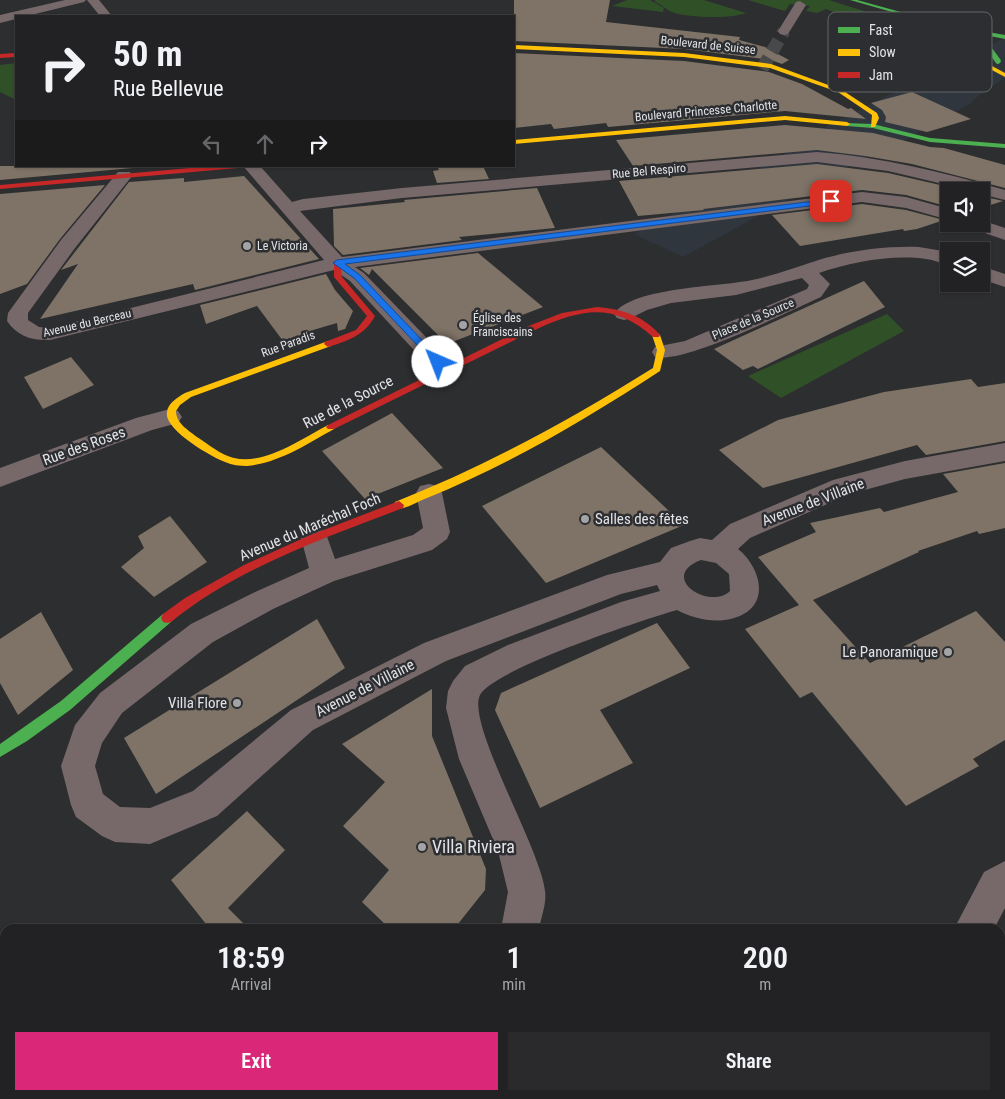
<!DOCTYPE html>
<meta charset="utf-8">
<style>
body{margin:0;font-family:"Roboto Condensed",sans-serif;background:#2a2a2c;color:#f1f3f6;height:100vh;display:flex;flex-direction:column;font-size:19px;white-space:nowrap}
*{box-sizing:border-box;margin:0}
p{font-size:16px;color:#a2a4a6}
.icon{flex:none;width:28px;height:28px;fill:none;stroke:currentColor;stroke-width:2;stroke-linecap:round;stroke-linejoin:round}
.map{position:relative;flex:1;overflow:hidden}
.drawer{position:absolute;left:0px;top:924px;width:1005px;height:176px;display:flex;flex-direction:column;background:#222224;border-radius:15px 15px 0 0;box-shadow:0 1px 4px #0004,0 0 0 1px #3f3f41}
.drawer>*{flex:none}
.banner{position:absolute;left:15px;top:15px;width:500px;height:152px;border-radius:0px;box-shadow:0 1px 4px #0004,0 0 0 1px #3f3f41;background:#222224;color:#f1f3f6;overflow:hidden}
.fabs{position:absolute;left:940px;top:182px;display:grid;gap:10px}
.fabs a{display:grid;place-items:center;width:50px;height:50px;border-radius:0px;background:#222224;box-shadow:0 1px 4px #0004,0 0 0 1px #3f3f41;font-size:25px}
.pin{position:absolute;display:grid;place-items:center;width:42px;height:42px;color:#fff;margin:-21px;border-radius:10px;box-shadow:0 2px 8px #0006}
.me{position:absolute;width:55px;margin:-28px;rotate:316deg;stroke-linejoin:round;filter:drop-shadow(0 0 4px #0008)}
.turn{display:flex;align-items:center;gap:18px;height:105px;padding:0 15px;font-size:22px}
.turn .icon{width:65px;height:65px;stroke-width:2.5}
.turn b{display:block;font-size:35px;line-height:42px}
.lanes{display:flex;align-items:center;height:48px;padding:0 15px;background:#0003;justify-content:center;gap:25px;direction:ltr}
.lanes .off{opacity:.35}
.eta{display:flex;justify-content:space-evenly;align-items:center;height:85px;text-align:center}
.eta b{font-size:30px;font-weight:600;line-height:35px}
.primary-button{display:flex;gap:10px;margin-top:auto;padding:10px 15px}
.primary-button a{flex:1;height:58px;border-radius:0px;background:#db2777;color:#fff;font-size:20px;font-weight:600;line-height:58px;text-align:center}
.primary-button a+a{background:#2a2a2c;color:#f1f3f6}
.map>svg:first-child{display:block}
.built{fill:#30363e}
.green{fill:#305027}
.building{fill:#7e7366}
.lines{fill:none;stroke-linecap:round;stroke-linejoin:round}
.street-tunnel{stroke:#48494b;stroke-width:13;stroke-dasharray:13 7;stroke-linecap:butt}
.street{fill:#776869;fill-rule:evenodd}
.fast{fill:#4caf50;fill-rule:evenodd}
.slow{fill:#ffc107;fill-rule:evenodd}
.jam{fill:#c62828;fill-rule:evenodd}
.fast-bridge{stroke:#4caf50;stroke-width:5.5}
.route{fill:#1a73e8;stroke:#114b97}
.poi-dot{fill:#a3a4a6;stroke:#2c2e31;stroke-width:2}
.labels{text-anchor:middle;stroke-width:5;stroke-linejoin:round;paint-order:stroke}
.far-street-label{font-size:12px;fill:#e2e3e6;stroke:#2c2e31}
.far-poi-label{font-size:12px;fill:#e2e3e6;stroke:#2c2e31;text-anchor:start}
.street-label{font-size:15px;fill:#e2e3e6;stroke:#2c2e31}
.poi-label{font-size:15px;fill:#e2e3e6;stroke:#2c2e31;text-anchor:end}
.near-poi-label{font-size:18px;fill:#e2e3e6;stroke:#2c2e31;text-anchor:start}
.key{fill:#2c2e31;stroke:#636467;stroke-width:1}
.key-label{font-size:14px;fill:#e2e3e6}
</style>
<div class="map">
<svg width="1005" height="1099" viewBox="0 0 1005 1099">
<rect width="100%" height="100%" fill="#2d2e30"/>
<!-- built -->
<path class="built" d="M1005 38V78L979 95 970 104 887 150 883 148 683 257 634 234 831 129 825 127 921 79 898 65 951 53 960 58Z"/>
<!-- green -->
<path class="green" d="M627 0H650L664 8 663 12 612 6Z
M655 0H704L746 13C732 19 688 18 672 12 668 11 661 4 655 2Z
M748 0H829L914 27 901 35 879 27 877 22 838 14 826 9 817 13 806 11 810 6 790 4 785 11Z
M16 63V100L0 92V65Z
M887 314 904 331 781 398 748 376Z"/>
<!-- building -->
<path class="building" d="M514 0H610L606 22 740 37 739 40 765 47 789 60 782 64 771 60 684 49 514 41Z
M514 53 684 61 769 72 802 84 848 109 851 108 866 119 785 111 608 127 606 123 554 129 551 124 514 128Z
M912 92 971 119 927 132 885 122 886 117 882 110 871 103Z
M785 125 873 133 930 147 944 148 1005 165V188L912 164 865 156 817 150 633 166 616 140Z
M817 164 888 173 966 191H949V207L906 195 862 190 703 209 704 210 638 216 619 181Z
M0 166H155L0 180Z
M437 166H483L489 179 437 183 433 171 439 170Z
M244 176 319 259 195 290 193 284 40 319 78 264 61 270 129 182 184 178V182Z
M105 185 60 239 27 284 0 294V194Z
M537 188 555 228 459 237 462 240 343 255 334 246 333 209 405 202 404 200Z
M981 196 1003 201 981 208Z
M862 204 906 210 944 220 917 229 904 231 903 229 800 246 772 215Z
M478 253 543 307 447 344 372 269 369 275 360 268Z
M326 274 335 290 353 311 345 329 338 331 337 323 313 330 312 335 293 342 290 338 283 341 257 306 206 324 200 305Z
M864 281 885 307 758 369 753 366 743 370 714 349Z
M71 357 94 385 43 409 24 377Z
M971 379 978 387 1005 383V441L926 455 917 445 763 488 719 450 778 420 884 392Z
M392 413 443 468 365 499 322 451Z
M601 447 684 525 546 583 482 506Z
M1005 463V528L979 534 977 531 918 551 919 552 813 600 870 663 976 611 1005 642V740L973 759 979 766 906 806 812 692 800 698 745 629 799 605 758 557 816 532 810 523 880 508 884 512 958 492 943 474Z
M170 516 207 562 154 597 121 567 144 548 138 536Z
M41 612 73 670 18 715 0 683V639Z
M317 619 345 668 156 794 124 738Z
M657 623 690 668 600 710 633 763 540 808 495 710 501 693Z
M432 689V736L486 869 485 890 454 929H390L362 902 389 870 343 826 385 782 342 744Z
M247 811 285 850 228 908 249 929H210L171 880Z"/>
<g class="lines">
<!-- street-tunnel -->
<path class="street-tunnel" d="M762 69 784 31"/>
<!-- street -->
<path class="street" d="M65 0H86L84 2 27 16H16V19L0 23V15Z
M87 0H99L112 16H100Z
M800 1 806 5 788 34 784 35 780 34 778 31 796 2Z
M817 152C881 157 943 172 1005 190V200L981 194V191H973L888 171 817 162 402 198 300 211 342 257 862 192 906 197 949 209V220L906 208 862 202 355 267 364 273 453 365 456 370 453 375 445 377 437 375 350 281 334 270 50 340C32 341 17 336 7 321L8 313 61 240 118 172H130L132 176 75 248 28 313V320L39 327 50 328 324 260 243 166H260L292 202 303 199 402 188Z
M981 220 1005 228V240L970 228 967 224H981Z
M919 247 949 252V265C941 263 934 260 926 259 893 254 851 262 819 273L830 284 821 297C789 311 685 364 655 357L652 352 655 347 685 341 807 289 809 285 802 278 736 295 671 303 647 310 631 318 624 320 617 318 614 314C632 287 720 287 752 280 777 275 801 265 825 258 855 250 888 246 919 247Z
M981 266 1005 274V287L981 279Z
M170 409 178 411 182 417 178 423 152 430 0 487V468L136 418Z
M1005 443V461L905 479 850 494 750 538 738 549C756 563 770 595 747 612 726 626 697 621 677 610 645 619 492 670 480 695 466 724 541 849 545 891 547 903 541 917 539 929H501L508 892 498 851 459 759 446 708 448 691 453 681 465 666 508 645 621 602 660 591 657 585 621 594 446 661 313 730 217 816 150 844 115 842 102 836 76 817 71 805 61 766 75 725 100 693 191 624 253 593 309 568 301 538 305 531 315 528 325 531 335 559 413 535 423 528 416 493 420 486 429 484 438 486 442 493 450 532 447 539 432 550 334 581 273 609 213 642 122 713 102 743 95 766 103 794 120 807 150 808 193 791 291 710 424 643 607 575 660 562 671 548 690 541 700 538 712 540 730 524 833 480 905 461ZM701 560 716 563 729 574 730 591C710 611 657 577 701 560Z
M1005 861V908L994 929H954L984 872Z
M1005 938V981L1000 983V940Z
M377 1095H421L419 1099H375Z
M895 1095H939L938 1099H894Z"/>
<!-- fast -->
<path class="fast" d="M850 0H857L948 25 1005 35V39L948 28Z
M845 123 873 124 930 138 1005 144V148L930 142 873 128 847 126 844 124Z
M167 613 171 614 173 618 171 622 70 710 27 741 0 757V744L61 701 163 614Z"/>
<!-- slow -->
<path class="slow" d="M939 25H943L964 38 979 59 1005 73V77L975 61 960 40 939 27Z
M514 45 684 53 771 64 842 90 877 113 879 118 875 127H871L872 115 838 92 770 68 684 57 514 49Z
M785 116 847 122 850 124 847 126 785 120 514 144V140Z
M656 332 660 335 665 350 660 371C586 419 509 465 427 498 418 501 404 511 395 508L394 505 395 502C486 466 570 420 653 368L657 350 652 335Z
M328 341 332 344 331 346 191 397 180 405 176 411C176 423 188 430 197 437 208 444 221 455 234 458 266 465 301 439 328 425H334L336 427 334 429C307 444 279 463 247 466 240 466 232 465 225 462 211 457 163 429 167 412 168 403 178 397 185 393Z"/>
<!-- jam -->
<path class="jam" d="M16 53V57L0 58V54Z
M212 166H241L238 168 0 189V185Z
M334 261H340L342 277 375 316C365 335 348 341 328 347L324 344 325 342 356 330 367 316 334 277Z
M597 307C622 309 644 316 660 335L659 337H653C613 302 582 309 537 329L334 429H328L326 427 328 425 531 325 562 313Z
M399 501 404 505 403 508C325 538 237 568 171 622L167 623 163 622 161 618 163 614 185 598 244 565 308 536Z"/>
<!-- fast-bridge -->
<path class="fast-bridge" d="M962 24 981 38 998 61"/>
</g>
<!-- route -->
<path class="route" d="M831 199 834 201 833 203 345 264 360 275 441 360 443 362 438 365 435 364 354 278 333 263 337 260Z"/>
<!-- markers -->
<g class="poi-dot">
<circle cx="247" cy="246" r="5"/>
<circle cx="463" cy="325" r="5"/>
<circle cx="585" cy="519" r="5"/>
<circle cx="948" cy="652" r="5"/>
<circle cx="237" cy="703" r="5"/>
<circle cx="422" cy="847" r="5"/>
</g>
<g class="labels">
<!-- far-street labels -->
<g class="far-street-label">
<text transform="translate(708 45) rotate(6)" y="4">Boulevard de Suisse</text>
<text transform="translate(706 111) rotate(-5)" y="4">Boulevard Princesse Charlotte</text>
<text transform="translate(649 171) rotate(-5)" y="4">Rue Bel Respiro</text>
<text transform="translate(753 319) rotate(-23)" y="4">Place de la Source</text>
<text transform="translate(87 323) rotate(-13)" y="4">Avenue du Berceau</text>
<text transform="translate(288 344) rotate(-20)" y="4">Rue Paradis</text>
</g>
<!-- far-poi labels -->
<g class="far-poi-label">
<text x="257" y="250">Le Victoria</text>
<text x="473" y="322">Église des<tspan x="473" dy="14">Franciscains</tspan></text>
</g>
<!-- street labels -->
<g class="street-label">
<text transform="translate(348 402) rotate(-27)" y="5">Rue de la Source</text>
<text transform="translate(84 446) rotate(-20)" y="5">Rue des Roses</text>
<text transform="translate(813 502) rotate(-21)" y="5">Avenue de Villaine</text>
<text transform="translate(310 527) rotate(-23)" y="5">Avenue du Maréchal Foch</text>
<text transform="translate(365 688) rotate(-27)" y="5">Avenue de Villaine</text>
</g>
<!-- poi labels -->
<g class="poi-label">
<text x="595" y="524" text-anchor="start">Salles des fêtes</text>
<text x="938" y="657">Le Panoramique</text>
<text x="227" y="708">Villa Flore</text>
</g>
<!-- near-poi labels -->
<g class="near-poi-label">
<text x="432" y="853">Villa Riviera</text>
</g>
</g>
<!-- legend -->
<rect x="828" y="12" width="164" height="80" rx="8" class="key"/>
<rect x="838" y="27" width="22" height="6" fill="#4caf50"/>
<rect x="838" y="49" width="22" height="7" fill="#ffc107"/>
<rect x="838" y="72" width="22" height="6" fill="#c62828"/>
<g class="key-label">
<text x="869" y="35">Fast</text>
<text x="869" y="57">Slow</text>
<text x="869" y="80">Jam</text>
</g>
</svg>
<div class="fabs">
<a><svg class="icon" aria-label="sound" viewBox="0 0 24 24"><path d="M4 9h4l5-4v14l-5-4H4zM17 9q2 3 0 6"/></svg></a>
<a><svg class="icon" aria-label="layers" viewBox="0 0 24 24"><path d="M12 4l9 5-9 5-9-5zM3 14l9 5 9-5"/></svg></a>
</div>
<div class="pin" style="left:831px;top:201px;background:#d93025"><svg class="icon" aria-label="arrive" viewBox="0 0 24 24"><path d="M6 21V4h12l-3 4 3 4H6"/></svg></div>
<svg class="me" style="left:438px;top:362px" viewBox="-20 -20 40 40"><circle r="19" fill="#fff"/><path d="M0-13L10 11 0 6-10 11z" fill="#1a73e8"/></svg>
<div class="banner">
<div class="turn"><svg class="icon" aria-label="right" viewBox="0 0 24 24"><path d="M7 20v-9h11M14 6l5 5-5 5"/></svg><div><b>50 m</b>Rue Bellevue</div></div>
<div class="lanes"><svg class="icon off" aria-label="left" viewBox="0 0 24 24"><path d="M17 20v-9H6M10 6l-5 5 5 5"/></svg><svg class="icon off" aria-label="ahead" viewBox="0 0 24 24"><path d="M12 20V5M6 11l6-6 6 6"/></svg><svg class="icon" aria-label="right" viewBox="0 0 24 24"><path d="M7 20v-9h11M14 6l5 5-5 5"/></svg></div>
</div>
<section class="drawer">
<div class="eta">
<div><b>18:59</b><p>Arrival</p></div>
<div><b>1</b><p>min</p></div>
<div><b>200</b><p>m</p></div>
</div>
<div class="primary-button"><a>Exit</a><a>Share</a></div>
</section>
</div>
